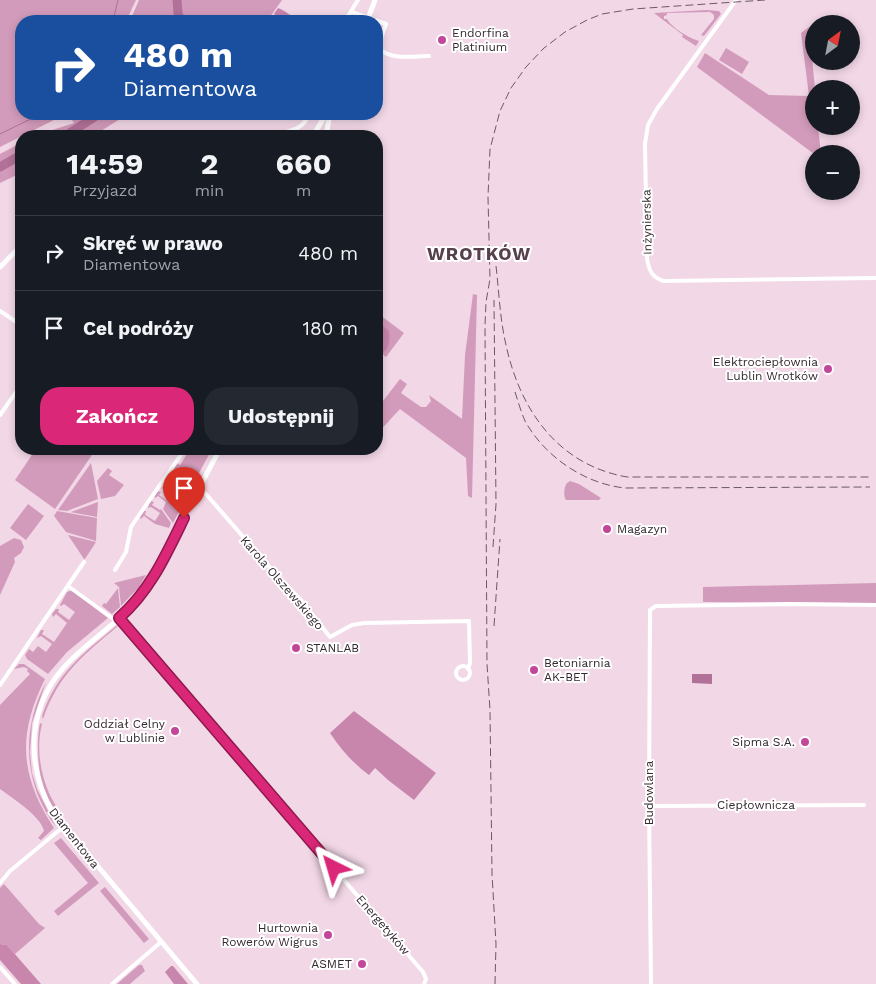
<!DOCTYPE html>
<html lang="pl">
<meta charset="utf-8">
<style>
body{margin:0;font-family:"Work Sans",sans-serif;background:#242831;color:#f1f3f6;height:100vh;display:flex;flex-direction:column;font-size:19px;white-space:nowrap}
*{box-sizing:border-box;margin:0}
p{font-size:16px;color:#9ea1a6}
.icon{flex:none;width:28px;height:28px;fill:none;stroke:currentColor;stroke-width:2;stroke-linecap:round;stroke-linejoin:round}
.map{position:relative;flex:1;overflow:hidden}
.panel{position:absolute;left:15px;top:130px;width:368px;height:325px;display:flex;flex-direction:column;background:#171b24;border-radius:20px;box-shadow:0 2px 8px #0003}
.panel>*{flex:none}
.banner{position:absolute;left:15px;top:15px;width:368px;height:105px;border-radius:20px;box-shadow:0 2px 8px #0003;background:#1a4fa0;color:#fff;overflow:hidden}
.needle{width:32px;rotate:32deg}
.buttons{position:absolute;left:805px;top:15px;display:grid;gap:10px}
.buttons a{display:grid;place-items:center;width:55px;height:55px;border-radius:50%;background:#171b24;box-shadow:0 2px 8px #0003;font-size:25px}
.pin{position:absolute;display:grid;place-items:center;width:42px;height:42px;color:#fff;margin:-51px -21px;border-radius:50% 50% 50% 0;rotate:-45deg;box-shadow:0 0 5px #0007}
.pin .icon{rotate:45deg}
.me{position:absolute;width:55px;margin:-28px;rotate:320deg;stroke-linejoin:round;filter:drop-shadow(0 0 4px #0008)}
.turn{display:flex;align-items:center;gap:18px;height:105px;padding:0 25px;font-size:22px}
.turn .icon{width:65px;height:65px;stroke-width:2.5}
.turn b{display:block;font-size:35px;line-height:42px}
.eta{display:flex;justify-content:space-evenly;align-items:center;height:85px;text-align:center}
.eta b{font-size:30px;font-weight:700;line-height:35px}
.action{display:flex;gap:10px;margin-top:auto;padding:10px 25px}
.action a{flex:1;height:58px;border-radius:20px;background:#db2777;color:#fff;font-size:20px;font-weight:700;line-height:58px;text-align:center}
.action a+a{background:#242831;color:#f1f3f6}
ul{padding:0;list-style:none}
li{display:flex;align-items:center;gap:15px;height:75px;padding:0 25px;border-top:1px solid #363941}
li div{flex:1}
li b{display:block;font-size:19px}
li em{font-style:normal}
.map>svg:first-child{display:block}
.green{fill:#d39bbb}
.forest{fill:#c886ad}
.water{fill:#b17198}
.lines{fill:none;stroke-linecap:round;stroke-linejoin:round}
.stream{stroke:#b17198;stroke-width:1}
.river{stroke:#b17198;stroke-width:9}
.minor{stroke:#fff;stroke-width:4}
.tertiary{stroke:#fff;stroke-width:5}
.rail{stroke:#6a5b63;stroke-width:1;stroke-dasharray:8 4;stroke-linecap:butt}
.route-casing{stroke:#8e194d;stroke-width:12}
.route{stroke:#db2777;stroke-width:9}
.poi-dot{fill:#c24799;stroke:#fff;stroke-width:2}
.labels{text-anchor:middle;stroke-width:4;stroke-linejoin:round;paint-order:stroke}
.poi-label{font-size:12px;fill:#33292f;stroke:#fff;text-anchor:end}
.street-label{font-size:12px;fill:#33292f;stroke:#fff}
.district-label{font-size:18px;font-weight:bold;letter-spacing:1px;fill:#56404c;stroke:#fff}
</style>
<div class="map">
<svg width="876" height="984" viewBox="0 0 876 984">
<rect width="100%" height="100%" fill="#f2d7e6"/>
<!-- green -->
<path class="green" d="M0 0H136L126 21H21V114H66L0 147Z
M139 0H282L267 21H130Z
M706 10 719 11 721 14 704 36 701 35 714 19V15L710 12 667 13V15L664 16V19H667C672 28 689 38 699 41L696 46 682 37 683 35 654 13Z
M809 27 815 89 814 126H818L821 154H814L697 67 705 53 769 95 809 96 801 33Z
M726 48 749 62 742 74 719 60Z
M72 114H128L93 136H34L74 123 69 116Z
M21 143V173L0 183V154Z
M473 294 477 295 472 498 468 496 466 458 400 409 376 435V410L400 379 407 384 401 393 421 407H426L431 401 429 395 462 419 465 355Z
M376 312 404 333 386 357 376 349Z
M36 449H96L55 509 15 480Z
M187 449H212L193 484 174 469 177 463 180 465 189 451Z
M91 463 98 499 67 511 58 510Z
M108 468 112 471 109 475 124 485 115 496 101 499 97 481Z
M174 477 191 489 185 501 174 498 176 495 165 487 163 489 162 488 164 485 166 486 170 481 168 479Z
M570 481 579 484 601 498 599 500H566C563 496 564 487 567 483Z
M158 491 161 492 159 495 170 503 173 499 184 502 173 523 163 509 166 502 158 496 155 498 154 496Z
M150 501 154 502 152 505 160 510 161 509 171 523 169 528 155 524 144 516 141 519 140 518 143 511H146L145 515 155 521 160 513 151 507 148 508Z
M98 502 97 517 70 512H71Z
M28 504 44 516 26 540 10 528Z
M57 511 97 518 96 541 66 532 54 516Z
M68 535 96 542 85 559H84Z
M14 538 21 540 24 547 21 553 14 558 15 562 0 595V546Z
M146 575 139 587 121 606 119 587 114 583Z
M876 583V603L703 602V587Z
M118 588 120 607 112 614 102 606 104 603 106 604Z
M70 591H73L108 618 67 652 48 674 27 659 25 655 29 649 33 652 38 646 46 652 52 644 41 636 37 638 41 630H44L42 634 54 642 67 623 56 614 53 617 52 614 56 609H59L58 612 69 620 75 612 64 604 61 606 60 605 67 592Z
M119 625C83 656 59 673 43 719L42 716C57 672 82 655 116 626Z
M19 664H24L45 679C17 735 20 776 54 828L41 840 38 838 44 831C41 816 12 798 0 789V705L30 674 27 671 28 669 24 667 14 669Z
M46 682 32 723 30 753 32 773 37 789 56 827C23 784 21 729 46 682Z
M40 723 42 724C36 747 40 772 49 793 52 800 58 808 59 813 38 797 35 748 40 723Z
M61 838 99 883 58 916 54 911 88 883 54 843Z
M4 884 39 924 45 928 15 954 7 945 0 944V888Z
M105 887 149 939 144 943 100 891Z
M139 965H142L145 971 130 984H117Z"/>
<!-- forest -->
<path class="forest" d="M278 8C285 10 292 18 300 19L298 21H285L274 14Z
M378 322 389 331C390 339 390 348 383 352L376 348V325Z
M354 711 436 773 414 800 388 780 375 768 369 775C353 763 341 750 330 733Z
M0 944 7 945 41 984H21L0 960Z
M171 966H173L188 984H174L165 972Z"/>
<!-- water -->
<path class="water" d="M692 674H712V684L692 683Z"/>
<g class="lines">
<!-- stream -->
<path class="stream" d="M113 21 118 0
M0 134 41 114"/>
<!-- river -->
<path class="river" d="M177 0 178 13 181 21
M65 136 99 114
M0 167 21 155"/>
<!-- minor -->
<path class="minor" d="M736 0 657 109 648 125 645 144 647 259C649 270 652 278 664 281L876 278
M352 12 386 24 378 47C389 61 413 56 429 56
M345 21 358 0
M156 136 160 133
M273 136C289 130 303 131 309 114
M0 311 21 325
M0 415 21 385
M170 471 205 493 280 579 301 600 330 637 352 625 364 623 469 621 470 663 468 669
M115 570 126 552 131 527 137 518 185 449
M68 586 116 621
M119 618 423 972 426 979 424 984
M456 673a7 7 0 1 1 14 0a7 7 0 1 1-14 0Z
M0 685 84 562
M649 806 864 805
M0 883 10 871 63 827
M0 967 15 984
M112 984 161 942
M651 984 649 806 650 610 656 606 789 604 876 605"/>
<!-- tertiary -->
<path class="tertiary" d="M367 21 375 0
M313 136 326 114
M326 136 330 114
M0 267 21 246
M197 984 53 813C24 763 27 702 71 660 95 636 126 618 145 590 156 576 163 559 171 543 187 512 203 480 220 449"/>
<!-- rail -->
<path class="rail" d="M496 266C499 292 500 320 506 345 520 410 558 465 627 477H869
M515 392C518 401 521 412 525 421 545 457 585 484 625 488L870 487
M493 547 496 504 494 300
M494 626 500 539
M495 984 496 944 492 874 490 710 487 664 485 325 486 302 490 279 488 197 490 149 500 111 511 88 526 67 544 48 565 32 587 20 602 14 633 9 765 0"/>
</g>
<g class="lines">
<defs>
<path id="route" d="M184 518C166 555 150 591 119 618L334 868"/>
</defs>
<!-- route casing -->
<use href="#route" class="route-casing"/>
<!-- route -->
<use href="#route" class="route"/>
</g>
<!-- markers -->
<g class="poi-dot">
<circle cx="442" cy="40" r="5"/>
<circle cx="828" cy="369" r="5"/>
<circle cx="607" cy="529" r="5"/>
<circle cx="296" cy="648" r="5"/>
<circle cx="534" cy="670" r="5"/>
<circle cx="175" cy="731" r="5"/>
<circle cx="805" cy="742" r="5"/>
<circle cx="328" cy="935" r="5"/>
<circle cx="362" cy="964" r="5"/>
</g>
<g class="labels">
<!-- poi labels -->
<g class="poi-label">
<text x="452" y="37" text-anchor="start">Endorfina<tspan x="452" dy="14">Platinium</tspan></text>
<text x="818" y="366">Elektrociepłownia<tspan x="818" dy="14">Lublin Wrotków</tspan></text>
<text x="617" y="533" text-anchor="start">Magazyn</text>
<text x="306" y="652" text-anchor="start">STANLAB</text>
<text x="544" y="667" text-anchor="start">Betoniarnia<tspan x="544" dy="14">AK-BET</tspan></text>
<text x="165" y="728">Oddział Celny<tspan x="165" dy="14">w Lublinie</tspan></text>
<text x="795" y="746">Sipma S.A.</text>
<text x="318" y="932">Hurtownia<tspan x="318" dy="14">Rowerów Wigrus</tspan></text>
<text x="352" y="968">ASMET</text>
</g>
<!-- street labels -->
<g class="street-label">
<text transform="translate(647 222) rotate(-91)" y="4">Inżynierska</text>
<text transform="translate(282 583) rotate(49)" y="4">Karola Olszewskiego</text>
<text transform="translate(649 793) rotate(-90)" y="4">Budowlana</text>
<text x="756" y="809">Ciepłownicza</text>
<text transform="translate(74 838) rotate(52)" y="4">Diamentowa</text>
<text transform="translate(383 925) rotate(49)" y="4">Energetyków</text>
</g>
<!-- district labels -->
<g class="district-label">
<text x="479" y="260">WROTKÓW</text>
</g>
</g>
</svg>
<div class="buttons">
<a><svg class="needle" viewBox="-14 -14 28 28"><path d="M0-13l5 13h-10z" fill="#e53935"/><path d="M0 13l5-13h-10z" fill="#9ea1a6"/></svg></a>
<a>+</a>
<a>−</a>
</div>
<div class="pin" style="left:184px;top:518px;background:#d93025"><svg class="icon" aria-label="arrive" viewBox="0 0 24 24"><path d="M6 21V4h12l-3 4 3 4H6"/></svg></div>
<svg class="me" style="left:334px;top:868px" viewBox="-20 -20 40 40"><path d="M0-17L14 15 0 8-14 15z" fill="#db2777" stroke="#fff" stroke-width="4"/></svg>
<div class="banner">
<div class="turn"><svg class="icon" aria-label="right" viewBox="0 0 24 24"><path d="M7 20v-9h11M14 6l5 5-5 5"/></svg><div><b>480 m</b>Diamentowa</div></div>
</div>
<section class="panel">
<div class="eta">
<div><b>14:59</b><p>Przyjazd</p></div>
<div><b>2</b><p>min</p></div>
<div><b>660</b><p>m</p></div>
</div>
<ul>
<li><svg class="icon" aria-label="right" viewBox="0 0 24 24"><path d="M7 20v-9h11M14 6l5 5-5 5"/></svg><div><b>Skręć w prawo</b><p>Diamentowa</p></div><em>480 m</em></li>
<li><svg class="icon" aria-label="arrive" viewBox="0 0 24 24"><path d="M6 21V4h12l-3 4 3 4H6"/></svg><div><b>Cel podróży</b></div><em>180 m</em></li>
</ul>
<div class="action"><a>Zakończ</a><a>Udostępnij</a></div>
</section>
</div>
